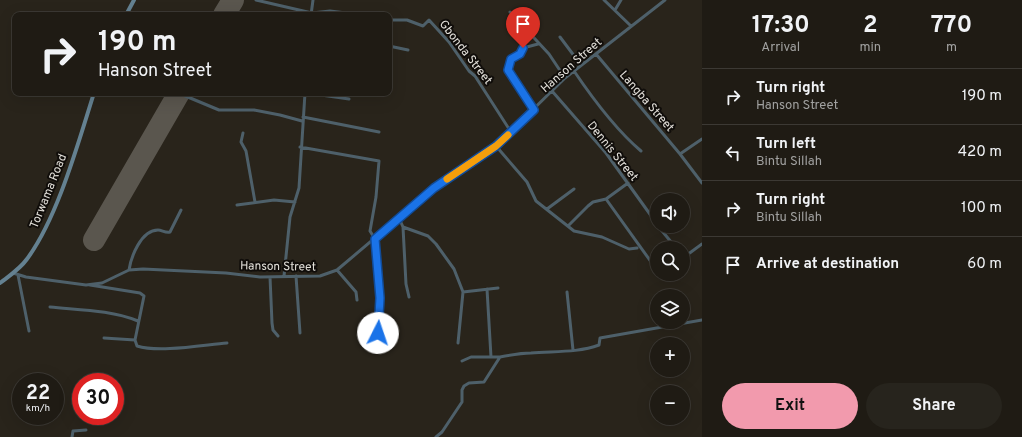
<!DOCTYPE html>
<meta charset="utf-8">
<style>
body{margin:0;font-family:Overpass,sans-serif;background:#27241d;color:#f1f3f6;height:100vh;display:flex;flex-direction:column;font-size:15px;white-space:nowrap}
*{box-sizing:border-box;margin:0}
p{font-size:13px;color:#a1a1a0}
.icon{flex:none;width:22px;height:22px;fill:none;stroke:currentColor;stroke-width:2;stroke-linecap:round;stroke-linejoin:round}
.map{position:relative;flex:1;overflow:hidden}
.panel{display:flex;flex-direction:column;background:#1f1b14;width:320px}
.panel>*{flex:none}
.banner{position:absolute;left:12px;top:12px;width:380px;height:84px;border-radius:8px;box-shadow:0 4px 16px #0002,0 0 0 1px #3c3934;background:#1f1b14;color:#f1f3f6;overflow:hidden}
.fabs{position:absolute;left:650px;top:193px;display:grid;gap:8px}
.fabs a{display:grid;place-items:center;width:40px;height:40px;border-radius:50%;background:#1f1b14;box-shadow:0 4px 16px #0002,0 0 0 1px #3c3934;font-size:20px}
.speed{position:absolute;left:12px;top:373px;display:flex;gap:8px;font-size:20px;font-weight:700;text-align:center}
.speed>*{display:grid;place-content:center;width:52px;height:52px;border-radius:50%;background:#1f1b14;box-shadow:0 4px 16px #0002,0 0 0 1px #3c3934;line-height:1}
.speed small{font-size:10px;font-weight:400}
.speed .limit{border:6px solid #d22;background:#fff;color:#111}
.pin{position:absolute;display:grid;place-items:center;width:34px;height:34px;color:#fff;margin:-41px -17px;border-radius:50% 50% 50% 0;rotate:-45deg;box-shadow:0 0 4px #0007}
.pin .icon{rotate:45deg}
.me{position:absolute;width:44px;margin:-22px;rotate:4deg;stroke-linejoin:round;filter:drop-shadow(0 0 3px #0008)}
.turn{display:flex;align-items:center;gap:14px;height:84px;padding:0 20px;font-size:18px}
.turn .icon{width:52px;height:52px;stroke-width:2.5}
.turn b{display:block;font-size:28px;line-height:34px}
.eta{display:flex;justify-content:space-evenly;align-items:center;height:68px;text-align:center}
.eta b{font-size:24px;font-weight:700;line-height:28px}
.primary-button{display:flex;gap:8px;margin-top:auto;padding:8px 20px}
.primary-button a{flex:1;height:46px;border-radius:24px;background:#f29aad;color:#111;font-size:16px;font-weight:700;line-height:46px;text-align:center}
.primary-button a+a{background:#27241d;color:#f1f3f6}
ul{padding:0;list-style:none}
li{display:flex;align-items:center;gap:12px;height:56px;padding:0 20px;border-top:1px solid #3c3934}
li div{flex:1}
li b{display:block;font-size:15px}
li em{font-style:normal}
main{display:flex;flex:1;min-height:0}
.map>svg:first-child{display:block}
.lines{fill:none;stroke-linecap:round;stroke-linejoin:round}
.runway{stroke:#5a564e;stroke-width:22}
.street{stroke:#4e606a;stroke-width:3}
.secondary{stroke:#648191;stroke-width:4}
.route-casing{stroke:#114b97;stroke-width:10}
.route{stroke:#1a73e8;stroke-width:7}
.slow{stroke:#f59e0b;stroke-width:7}
.labels{text-anchor:middle;stroke-width:4;stroke-linejoin:round;paint-order:stroke}
.street-label{font-size:12px;fill:#e3e0da;stroke:#100d0a}
</style>
<main>
<div class="map">
<svg width="702" height="437" viewBox="0 0 702 437">
<rect width="100%" height="100%" fill="#29241b"/>
<g class="lines">
<!-- runway -->
<path class="runway" d="M224 15 233 0
M94 240 179 93"/>
<!-- street -->
<path class="street" d="M256 0 312 13 330 11 362 15
M604 0 631 26
M615 10 621 0
M510 12 549 54 565 78
M311 15 313 0
M389 20H407L423 26 429 20 449 42 469 71 475 76 511 132
M560 37 581 65
M389 46 408 50
M596 54 680 154 702 139
M574 71C593 99 615 129 641 151
M552 91 606 153 657 224
M307 93 349 99
M183 95 219 110H254L280 115 302 121
M534 110 508 70 511 59 520 53 523 48 538 44
M303 117 379 132
M243 133 241 142 246 151 255 202
M496 146 527 182 536 201 574 231 602 237 629 249 637 248
M300 147 379 161 376 197 370 231 375 239 380 298 378 333
M680 154 702 183
M606 199 654 266
M237 205 274 200 295 202
M547 209 574 189
M399 218 403 227 428 236 436 244 454 269 463 292 458 343
M568 226 588 206 593 202 606 199 628 183
M658 226 676 248
M403 227 406 284 409 297
M683 255H687L702 244
M129 270C131 257 141 230 158 230 162 230 165 233 170 232L181 210
M337 270 356 292 357 300
M13 273 26 277 86 285 102 283 129 270 143 269 226 273 260 277 320 276 337 270 434 188 496 146 565 78 665 0
M18 275 29 331
M284 276 290 217 299 188 305 93
M296 276 300 333
M270 277 272 323 273 330 278 336
M90 285 140 293 144 296 135 340 104 338
M463 292 498 288
M567 292 573 350
M50 307C80 310 111 310 138 321
M135 340 137 346C159 353 203 345 227 343
M500 357C510 355 521 353 531 353 553 351 578 353 599 345L600 338 702 320
M462 361 471 357H491
M72 437 73 431 86 430
M436 437 442 432 462 402V390L464 386 469 383 484 382 500 357H491L487 289"/>
<!-- secondary -->
<path class="secondary" d="M126 15 134 0
M0 283C9 276 20 269 27 259 58 217 78 143 94 93"/>
</g>
<g class="lines">
<defs>
<path id="route" d="M378 333 380 298 375 239 434 188 496 146 534 110 508 70 511 59 520 54 523 48"/>
</defs>
<!-- route casing -->
<use href="#route" class="route-casing"/>
<!-- route -->
<use href="#route" class="route"/>
<!-- slow -->
<path class="slow" d="M447 179 496 146 508 135"/>
</g>
<g class="labels">
<!-- street labels -->
<g class="street-label">
<text transform="translate(466 52) rotate(52)" y="4">Gbonda Street</text>
<text transform="translate(571 65) rotate(-41)" y="4">Hanson Street</text>
<text transform="translate(647 101) rotate(49)" y="4">Langba Street</text>
<text transform="translate(613 151) rotate(51)" y="4">Dennis Street</text>
<text transform="translate(48 191) rotate(-68)" y="4">Torwama Road</text>
<text transform="translate(278 266) rotate(1)" y="4">Hanson Street</text>
</g>
</g>
</svg>
<div class="fabs">
<a><svg class="icon" aria-label="sound" viewBox="0 0 24 24"><path d="M4 9h4l5-4v14l-5-4H4zM17 9q2 3 0 6"/></svg></a>
<a><svg class="icon" aria-label="search" viewBox="0 0 24 24"><circle cx="10" cy="10" r="6"/><path d="M15 15l6 6"/></svg></a>
<a><svg class="icon" aria-label="layers" viewBox="0 0 24 24"><path d="M12 4l9 5-9 5-9-5zM3 14l9 5 9-5"/></svg></a>
<a>+</a>
<a>−</a>
</div>
<div class="speed"><div>22<small>km/h</small></div><div class="limit">30</div></div>
<div class="pin" style="left:523px;top:48px;background:#d93025"><svg class="icon" aria-label="arrive" viewBox="0 0 24 24"><path d="M6 21V4h12l-3 4 3 4H6"/></svg></div>
<svg class="me" style="left:378px;top:333px" viewBox="-20 -20 40 40"><circle r="19" fill="#fff"/><path d="M0-13L10 11 0 6-10 11z" fill="#1a73e8"/></svg>
<div class="banner">
<div class="turn"><svg class="icon" aria-label="right" viewBox="0 0 24 24"><path d="M7 20v-9h11M14 6l5 5-5 5"/></svg><div><b>190 m</b>Hanson Street</div></div>
</div>
</div>
<section class="panel">
<div class="eta">
<div><b>17:30</b><p>Arrival</p></div>
<div><b>2</b><p>min</p></div>
<div><b>770</b><p>m</p></div>
</div>
<ul>
<li><svg class="icon" aria-label="right" viewBox="0 0 24 24"><path d="M7 20v-9h11M14 6l5 5-5 5"/></svg><div><b>Turn right</b><p>Hanson Street</p></div><em>190 m</em></li>
<li><svg class="icon" aria-label="left" viewBox="0 0 24 24"><path d="M17 20v-9H6M10 6l-5 5 5 5"/></svg><div><b>Turn left</b><p>Bintu Sillah</p></div><em>420 m</em></li>
<li><svg class="icon" aria-label="right" viewBox="0 0 24 24"><path d="M7 20v-9h11M14 6l5 5-5 5"/></svg><div><b>Turn right</b><p>Bintu Sillah</p></div><em>100 m</em></li>
<li><svg class="icon" aria-label="arrive" viewBox="0 0 24 24"><path d="M6 21V4h12l-3 4 3 4H6"/></svg><div><b>Arrive at destination</b></div><em>60 m</em></li>
</ul>
<div class="primary-button"><a>Exit</a><a>Share</a></div>
</section>
</main>
